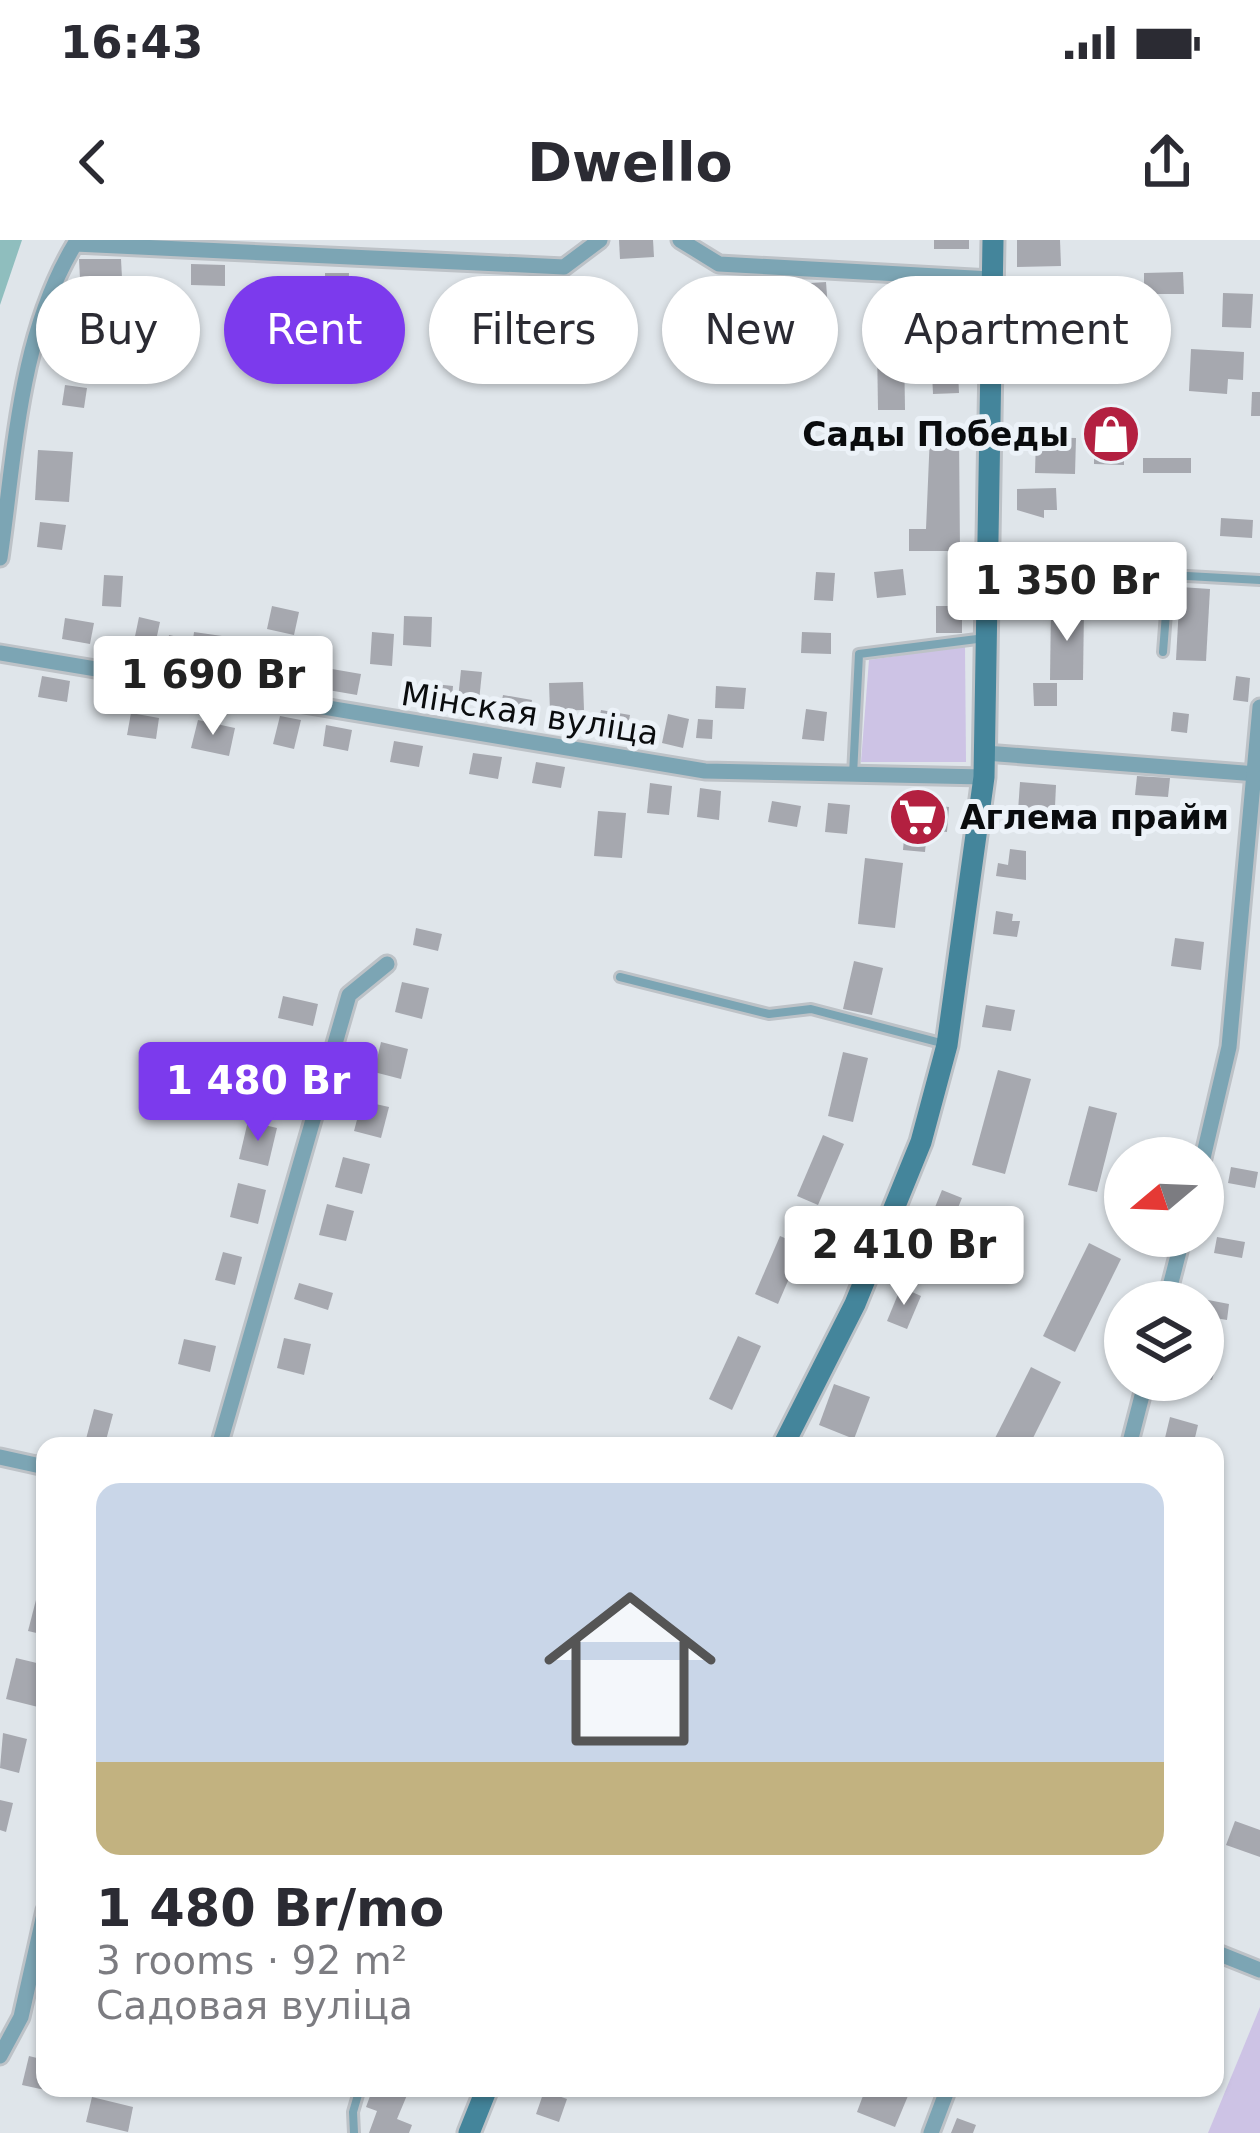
<!DOCTYPE html>
<meta charset="utf-8">
<style>
:root{--surface:#fff;--page:#f7f7f7;--text:#2b2b33;--muted:#7c7c81;--line:#e1e1e2;--accent:#7c3aed}
body{margin:0;font-family:"DejaVu Sans",sans-serif;background:var(--page);color:var(--text);height:100vh;display:flex;flex-direction:column;font-size:45px;white-space:nowrap}
*{box-sizing:border-box;margin:0}
p{font-size:39px;color:var(--muted)}
.icon{flex:none;width:66px;height:66px;fill:none;stroke:currentColor;stroke-width:2;stroke-linecap:round;stroke-linejoin:round}
.map{position:relative;flex:1;overflow:hidden}
.panel{position:absolute;left:36px;top:1197px;width:1188px;height:660px;display:flex;flex-direction:column;background:var(--surface);border-radius:24px;box-shadow:0 3px 9px #0004}
.panel>*{flex:none}
.hud{position:absolute;left:36px;top:36px;width:1188px;height:108px;display:flex;gap:24px}
.needle{width:78px;rotate:251deg}
.buttons{position:absolute;left:1104px;top:897px;display:grid;gap:24px}
.buttons a{display:grid;place-items:center;width:120px;height:120px;border-radius:50%;background:var(--surface);box-shadow:0 3px 9px #0004;font-size:60px}
.price{position:absolute;translate:-50% -102px;padding:0 27px;border-radius:12px;background:#fff;color:#222;font-size:39px;line-height:78px;filter:drop-shadow(0 3px 6px #0008)}
.price::after{content:'';position:absolute;left:50%;top:72px;width:36px;height:27px;margin-left:-18px;background:inherit;clip-path:polygon(0 0,100% 0,50% 100%)}
.price.current{background:var(--accent);color:#fff}
ul{padding:0;list-style:none}
li{display:grid;align-content:center;gap:24px;height:636px;padding:0 60px}
li+li{border-top:3px solid var(--line)}
li span{display:grid;place-items:center;height:372px;border-radius:24px;color:#555}
li>.icon{margin-inline-start:auto}
span .icon{width:216px;height:216px;fill:#fffc;stroke-width:1}
li b{font-size:51px}
.tag{padding:0 42px;border-radius:54px;background:var(--surface);box-shadow:0 3px 9px #0004;font-size:42px;line-height:108px}
.tag.current{background:var(--accent);color:#fff}
.status{display:flex;justify-content:space-between;align-items:center;height:84px;padding:0 60px;background:var(--surface);direction:ltr}
.status svg{height:33px;fill:currentColor}
header{display:flex;justify-content:space-between;align-items:center;height:156px;padding:0 60px;background:var(--surface);font-size:54px;font-weight:700}
.map>svg:first-child{display:block}
.green{fill:#cdc3e5}
.water{fill:#8fbebe}
.building{fill:#a6a8af}
.lines{fill:none;stroke-linecap:round;stroke-linejoin:round}
.lane-casing{stroke:#bdc2c7;stroke-width:14}
.street-casing{stroke:#bdc2c7;stroke-width:21}
.secondary-casing{stroke:#bdc2c7;stroke-width:27}
.lane{stroke:#7ca5b4;stroke-width:8}
.street{stroke:#7ca5b4;stroke-width:15}
.secondary{stroke:#44859b;stroke-width:21}
.labels{text-anchor:middle;stroke-width:10;stroke-linejoin:round;paint-order:stroke}
.poi-label{font-size:33px;font-weight:bold;fill:#0a0c0e;stroke:#ecf2f8;text-anchor:end}
.street-label{font-size:33px;fill:#0a0c0e;stroke:#ecf2f8}
</style>
<div class="status"><b>16:43</b><svg viewBox="0 0 49 12"><path d="M0 12V9h3v3zM5 12V6h3v6zM10 12V3h3v9zM15 12V0h3v12zM26 1h20v11H26zM47 4h2v5h-2z"/></svg></div>
<header><svg class="icon" aria-label="back" viewBox="0 0 24 24"><path d="M15 5l-7 7 7 7"/></svg>Dwello<svg class="icon" aria-label="share" viewBox="0 0 24 24"><path d="M12 15V3M7 8l5-5 5 5M5 13v7h14v-7"/></svg></header>
<div class="map">
<svg width="1260" height="1893" viewBox="0 0 1260 1893">
<rect width="100%" height="100%" fill="#dfe5ea"/>
<!-- green -->
<g class="green">
<path d="M965,406L966,522H861L869,420Z"/>
<path d="M1260,1767V1893H1208Z"/>
</g>
<!-- water -->
<path class="water" d="M0,0H22L0,65Z"/>
<!-- building -->
<g class="building">
<path d="M619,0H653L654,17L620,19Z"/>
<rect x="934" y="0" width="35" height="9"/>
<path d="M1017,0H1060L1061,26L1017,27Z"/>
<path d="M79,19H121L122,38L80,39Z"/>
<path d="M191,24L225,25V46L191,45Z"/>
<path d="M1183,32L1184,54H1144V33Z"/>
<path d="M325,33H349L348,60L325,59Z"/>
<path d="M507,37L534,40L530,72L504,68Z"/>
<path d="M826,42L828,69L796,71L794,44Z"/>
<path d="M561,45H582V79H562Z"/>
<path d="M1223,53L1253,54L1251,88L1222,87Z"/>
<path d="M919,62L968,63L966,108L917,106Z"/>
<path d="M487,66L488,86L460,87L459,67Z"/>
<path d="M1157,98V126H1139L1138,99Z"/>
<path d="M1023,103H1050V125L1024,126Z"/>
<path d="M877,105H904L905,170H878Z"/>
<path d="M1191,109L1244,112L1243,140L1228,139L1227,154L1189,151Z"/>
<path d="M958,131L959,153L933,154L932,132Z"/>
<path d="M65,145L87,148L84,168L62,165Z"/>
<path d="M1252,152H1260V176H1251Z"/>
<path d="M1094,186L1124,187V225L1094,224Z"/>
<path d="M930,194H959L960,311H909V289H926Z"/>
<path d="M1036,197L1076,198L1075,234L1035,233Z"/>
<path d="M38,210L73,212L69,262L35,260Z"/>
<rect x="1143" y="218" width="48" height="15"/>
<path d="M1056,248L1057,270H1044V278L1017,270V249Z"/>
<path d="M1221,278L1253,280L1252,298L1220,296Z"/>
<path d="M40,282L66,285L62,310L37,307Z"/>
<rect x="1021" y="307" width="40" height="32"/>
<path d="M903,329L906,355L877,358L874,332Z"/>
<path d="M816,332L835,333L833,361L814,360Z"/>
<path d="M104,335L123,336L121,367L102,366Z"/>
<path d="M1180,347L1210,349L1206,421L1176,420Z"/>
<path d="M272,366L299,372L294,395L267,389Z"/>
<rect x="936" y="366" width="26" height="27"/>
<path d="M1051,367L1084,368L1083,440H1050Z"/>
<path d="M404,376L432,377L431,407L403,405Z"/>
<path d="M139,377L160,382L154,410L133,406Z"/>
<path d="M65,378L94,383L90,404L62,399Z"/>
<path d="M194,392L222,396L220,411L192,407Z"/>
<path d="M372,392L394,394L392,426L370,424Z"/>
<path d="M802,392L831,393V414L801,413Z"/>
<path d="M169,395L187,399L182,421L165,417Z"/>
<path d="M206,414L238,420L234,439L202,434Z"/>
<path d="M332,429L361,434L357,455L328,450Z"/>
<path d="M461,430L482,432L479,461L458,459Z"/>
<path d="M42,436L70,441L67,462L38,457Z"/>
<path d="M1236,436L1250,438L1248,462L1233,460Z"/>
<path d="M583,442L584,470L550,471L549,443Z"/>
<path d="M425,443L453,446L451,471L423,468Z"/>
<path d="M1033,443H1057V466H1034Z"/>
<path d="M716,446L746,448L744,469L715,468Z"/>
<path d="M503,455L532,460L528,481L499,476Z"/>
<path d="M806,469L827,472L824,501L802,499Z"/>
<path d="M601,470L630,475L626,497L597,492Z"/>
<path d="M1173,472L1189,474L1187,493L1171,491Z"/>
<path d="M131,473L159,478L156,499L127,495Z"/>
<path d="M668,474L689,479L683,508L662,503Z"/>
<path d="M280,476L301,480L294,509L273,504Z"/>
<path d="M698,479L713,480L712,499L696,498Z"/>
<path d="M198,480L235,488L229,516L191,508Z"/>
<path d="M326,485L352,490L348,511L323,506Z"/>
<path d="M394,501L423,506L419,527L390,522Z"/>
<path d="M473,513L502,517L498,539L469,534Z"/>
<path d="M536,522L565,527L561,548L532,543Z"/>
<path d="M1137,536L1170,538L1168,557L1135,555Z"/>
<path d="M1020,542L1056,545L1054,588L1017,586Z"/>
<path d="M650,543L672,546L669,575L647,573Z"/>
<path d="M700,548L721,551L719,580L697,577Z"/>
<path d="M772,561L801,566L797,587L768,582Z"/>
<path d="M828,563L850,565L847,594L825,592Z"/>
<path d="M907,563L949,567L947,592L927,590L925,612L903,610Z"/>
<path d="M598,571L626,573L622,618L594,616Z"/>
<path d="M1010,609L1026,611V640L996,636L998,623L1008,625Z"/>
<path d="M865,618L903,623L895,688L858,684Z"/>
<path d="M996,671L1013,674L1012,681H1020L1017,697L993,694Z"/>
<path d="M416,688L442,694L438,711L413,705Z"/>
<path d="M1175,698L1204,702L1201,730L1171,726Z"/>
<path d="M854,721L883,728L872,775L843,769Z"/>
<path d="M402,742L429,748L422,779L395,772Z"/>
<path d="M283,756L318,764L313,786L278,778Z"/>
<path d="M986,765L1015,770L1011,791L982,787Z"/>
<path d="M381,802L408,809L401,839L374,832Z"/>
<path d="M843,812L868,818L853,882L828,876Z"/>
<path d="M266,819L293,825L286,856L259,849Z"/>
<path d="M998,830L1031,839L1005,934L972,925Z"/>
<path d="M362,861L389,867L381,898L354,891Z"/>
<path d="M1089,866L1117,873L1097,952L1068,945Z"/>
<path d="M248,881L277,888L268,926L239,919Z"/>
<path d="M823,895L844,904L818,965L797,956Z"/>
<path d="M343,917L370,924L362,954L335,947Z"/>
<path d="M1231,927L1258,932L1255,948L1228,943Z"/>
<path d="M238,943L266,950L258,984L230,977Z"/>
<path d="M942,950L962,958L951,985L931,977Z"/>
<path d="M327,964L354,971L346,1001L319,995Z"/>
<path d="M780,996L803,1006L778,1064L755,1054Z"/>
<path d="M1217,997L1245,1002L1242,1018L1214,1013Z"/>
<path d="M1089,1003L1121,1019L1075,1112L1043,1096Z"/>
<path d="M223,1012L242,1017L235,1045L215,1040Z"/>
<path d="M299,1043L333,1053L328,1070L294,1059Z"/>
<path d="M901,1047L921,1056L907,1089L887,1081Z"/>
<path d="M1203,1059L1229,1064L1227,1080L1203,1076Z"/>
<path d="M738,1096L761,1106L732,1170L709,1159Z"/>
<path d="M284,1098L311,1104L304,1135L277,1128Z"/>
<path d="M184,1099L216,1106L210,1132L178,1124Z"/>
<path d="M1203,1116L1218,1120L1212,1140L1203,1138Z"/>
<path d="M1031,1127L1061,1142L1029,1206H991Z"/>
<path d="M834,1144L870,1157L854,1199L819,1185Z"/>
<path d="M94,1169L113,1174L105,1204L86,1199Z"/>
<path d="M1170,1177L1198,1185L1193,1206L1165,1198Z"/>
<path d="M36,1360L45,1363V1395L28,1391Z"/>
<path d="M16,1418L45,1425L42,1468L6,1459Z"/>
<path d="M3,1493L27,1499L19,1533L0,1528Z"/>
<path d="M0,1560L13,1563L6,1592L0,1590Z"/>
<path d="M1235,1581L1260,1590V1617L1226,1605Z"/>
<path d="M29,1816L45,1820V1850L22,1845Z"/>
<path d="M373,1848H410L397,1879L412,1885L409,1893H369L377,1871L366,1867Z"/>
<path d="M866,1848L910,1851L895,1887L857,1872Z"/>
<path d="M544,1851L567,1859L559,1882L536,1874Z"/>
<path d="M92,1857L133,1867L128,1892L86,1882Z"/>
<path d="M957,1878L976,1885L973,1893H951Z"/>
</g>
<g class="lines">
<defs>
<g id="lane">
<path d="M1163,412L1169,335L1260,340"/>
<path d="M853,535L859,414L985,398"/>
<path d="M620,737L769,774L811,769L945,804"/>
<path d="M354,1893L353,1872L360,1848"/>
</g>
<g id="street">
<path d="M680,0L719,24L991,39"/>
<path d="M0,318C15,214 19,96 75,4L564,27L600,0"/>
<path d="M0,413L705,531L984,537"/>
<path d="M985,513L1257,534"/>
<path d="M1203,918L1229,807L1260,467"/>
<path d="M1166,1062L1183,996"/>
<path d="M219,1206L349,755L387,724"/>
<path d="M1129,1206L1146,1140"/>
<path d="M0,1217L45,1227"/>
<path d="M1215,1712L1260,1730"/>
<path d="M0,1816L21,1777L45,1670"/>
<path d="M931,1893L948,1848"/>
</g>
<g id="secondary">
<path d="M783,1206L855,1064L921,902L947,805L984,537L993,0"/>
<path d="M469,1893L487,1848"/>
</g>
</defs>
<!-- lane casing -->
<use href="#lane" class="lane-casing"/>
<!-- street casing -->
<use href="#street" class="street-casing"/>
<!-- secondary casing -->
<use href="#secondary" class="secondary-casing"/>
<!-- lane -->
<use href="#lane" class="lane"/>
<!-- street -->
<use href="#street" class="street"/>
<!-- secondary -->
<use href="#secondary" class="secondary"/>
</g>
<!-- icons -->
<defs>
<symbol id="shop-disc" viewBox="-11 -11 22 22"><circle r="9.5" fill="#b32040" stroke="#ecf2f8"/><path d="M-5-2.5h2.3a2.7 3.5 0 0 1 5.4 0H5L5.5 6h-11ZM-1.5-2.5h3a1.5 2.3 0 0 0-3 0Z" fill="#fff"/></symbol>
<symbol id="supermarket-disc" viewBox="-11 -11 22 22"><circle r="9.5" fill="#b32040" stroke="#ecf2f8"/><path d="M-6-5.5h2.5l.6 2H6L4.5 2H-2.5L-4.4-4H-6ZM-1.5 3.2a1.3 1.3 0 1 0 .1 0ZM3 3.2a1.3 1.3 0 1 0 .1 0Z" fill="#fff"/></symbol>
</defs>
<g fill-rule="evenodd">
<use href="#shop-disc" x="1078" y="161" width="66" height="66"/>
<use href="#supermarket-disc" x="885" y="544" width="66" height="66"/>
</g>
<g class="labels">
<!-- poi labels -->
<g class="poi-label">
<text x="1069" y="206">Сады Победы</text>
<text x="960" y="589" text-anchor="start">Аглема прайм</text>
</g>
<!-- street labels -->
<g class="street-label">
<text transform="translate(530 473) rotate(9)" y="12">Мінская вуліца</text>
</g>
</g>
</svg>
<div class="buttons">
<a><svg class="needle" viewBox="-14 -14 28 28"><path d="M0-13l5 13h-10z" fill="#e53935"/><path d="M0 13l5-13h-10z" fill="#7c7c81"/></svg></a>
<a><svg class="icon" aria-label="layers" viewBox="0 0 24 24"><path d="M12 4l9 5-9 5-9-5zM3 14l9 5 9-5"/></svg></a>
</div>
<b class="price" style="left:1067px;top:404px">1 350 Br</b>
<b class="price" style="left:213px;top:498px">1 690 Br</b>
<b class="price current" style="left:258px;top:904px">1 480 Br</b>
<b class="price" style="left:904px;top:1068px">2 410 Br</b>
<div class="hud">
<a class="tag">Buy</a>
<a class="tag current">Rent</a>
<a class="tag">Filters</a>
<a class="tag">New</a>
<a class="tag">Apartment</a>
</div>
<section class="panel">
<ul>
<li><span style="background:linear-gradient(#c9d6e8 75%,#c2b280 0)"><svg class="icon" aria-label="home" viewBox="0 0 24 24"><path d="M3 11l9-7 9 7M6 9v11h12V9"/></svg></span><div><b>1 480 Br/mo</b><p>3 rooms · 92 m²</p><p>Садовая вуліца</p></div></li>
</ul>
</section>
</div>
